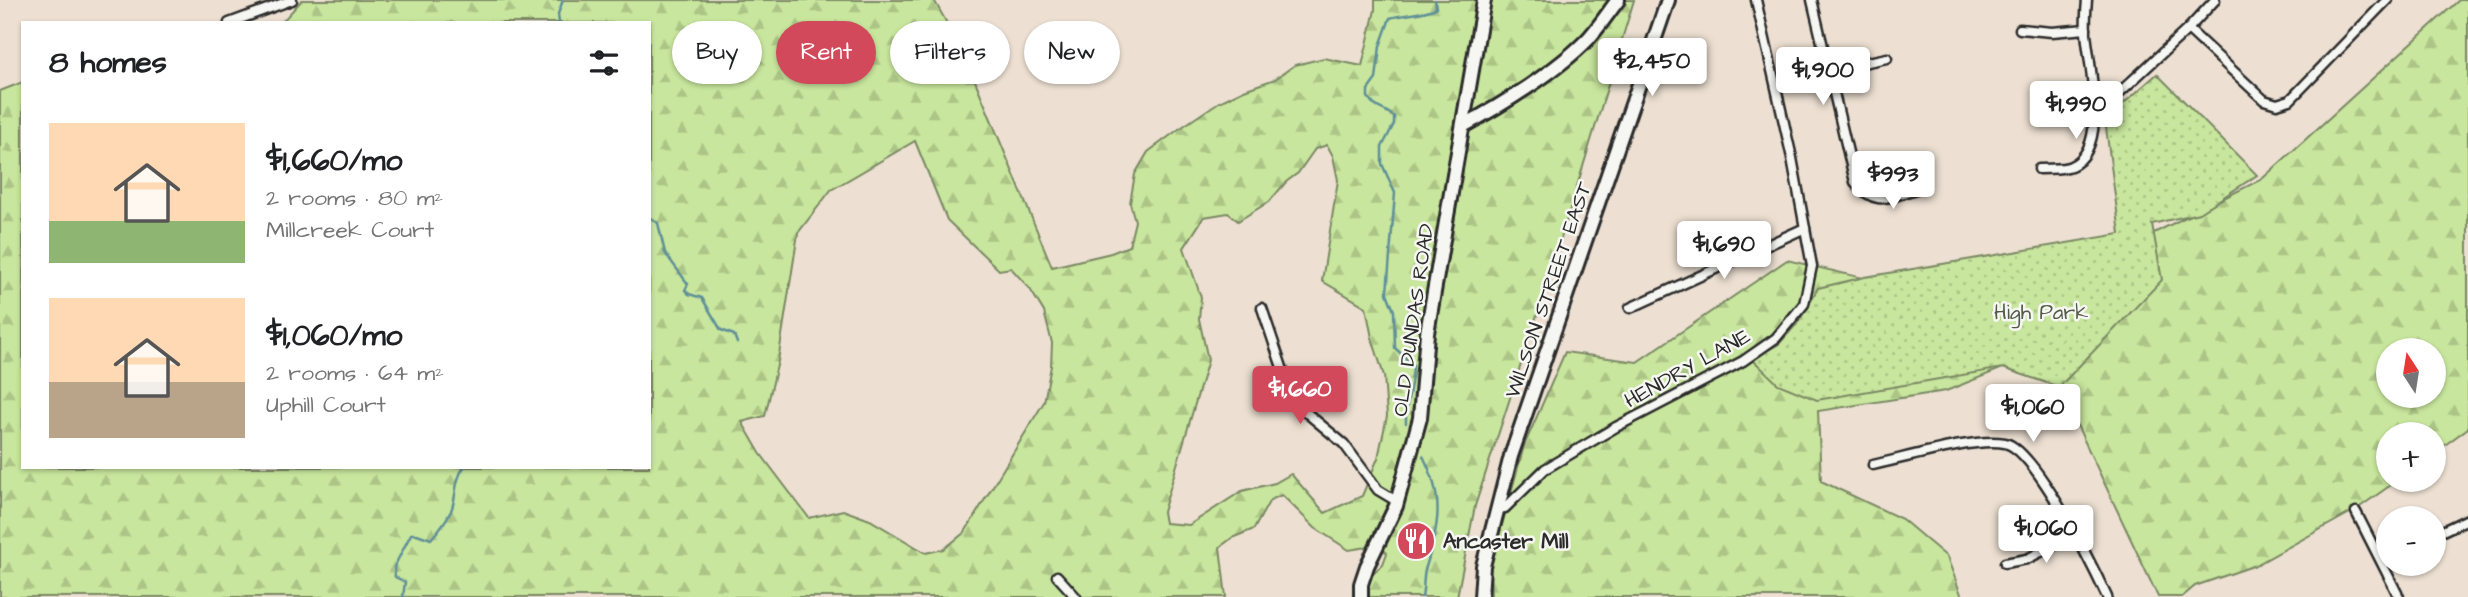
<!DOCTYPE html>
<meta charset="utf-8">
<style>
:root{--surface:#fff;--page:#f2f2f2;--text:#202124;--muted:#757577;--accent:#d1495b}
body{margin:0;font-family:"Architects Daughter",sans-serif;background:var(--page);color:var(--text);height:100vh;display:flex;flex-direction:column;font-size:26px;white-space:nowrap}
*{box-sizing:border-box;margin:0}
p{font-size:23px;color:var(--muted)}
.icon{flex:none;width:38px;height:38px;fill:none;stroke:currentColor;stroke-width:2;stroke-linecap:round;stroke-linejoin:round}
.map{position:relative;flex:1;overflow:hidden}
.side{position:absolute;left:21px;top:21px;width:630px;height:448px;display:flex;flex-direction:column;background:var(--surface);border-radius:0px;box-shadow:0 2px 5px #0004}
.side>*{flex:none}
.top-card{position:absolute;left:672px;top:21px;width:665px;height:63px;display:flex;gap:14px}
.needle{width:46px;rotate:348deg}
.fabs{position:absolute;left:2376px;top:338px;display:grid;gap:14px}
.fabs a{display:grid;place-items:center;width:70px;height:70px;border-radius:50%;background:var(--surface);box-shadow:0 2px 5px #0004;font-size:35px}
.price{position:absolute;translate:-50% -60px;padding:0 16px;border-radius:7px;background:#fff;color:#222;font-size:23px;line-height:46px;filter:drop-shadow(0 2px 4px #0008)}
.price::after{content:'';position:absolute;left:50%;top:42px;width:21px;height:16px;margin-left:-10px;background:inherit;clip-path:polygon(0 0,100% 0,50% 100%)}
.price.on{background:var(--accent);color:#fff}
ul{padding:0;list-style:none}
li{display:flex;align-items:center;gap:21px;height:175px;padding:0 28px}
li span{display:grid;place-items:center;flex:none;width:196px;height:140px;border-radius:0px;color:#555}
li>.icon{margin-inline-start:auto}
span .icon{width:84px;height:84px;fill:#fffc;stroke-width:1}
li b{font-size:30px}
h2{display:flex;justify-content:space-between;align-items:center;height:84px;padding:0 28px;font-size:30px}
.tag{padding:0 24px;border-radius:32px;background:var(--surface);box-shadow:0 2px 5px #0004;font-size:24px;line-height:63px}
.tag.on{background:var(--accent);color:#fff}
.map>svg:first-child{display:block}
.forest{fill:url(#forest-firs);stroke:#7a8864;stroke-width:2;fill-rule:evenodd}
.park{fill:url(#park-dots);stroke:#7a8864;stroke-width:2}
.lines{fill:none;stroke-linecap:round;stroke-linejoin:round}
.stream{stroke:#609098;stroke-width:2.5}
.street-casing{stroke:#2b2b2b;stroke-width:13}
.secondary-casing{stroke:#2b2b2b;stroke-width:18}
.street{stroke:#f6f6f2;stroke-width:8}
.secondary{stroke:#f6f6f2;stroke-width:12}
.labels{text-anchor:middle;stroke-width:5;stroke-linejoin:round;paint-order:stroke}
.street-label{font-size:21px;fill:#2b2b2b;stroke:#f6f6f2}
.park-label{font-size:21px;fill:#525a48;stroke:#f6f6f2}
.poi-label{font-size:21px;font-weight:bold;fill:#2b2b2b;stroke:#f6f6f2;text-anchor:start}
</style>
<div class="map">
<svg width="2468" height="597" viewBox="0 0 2468 597">
<defs>
<pattern id="forest-firs" width="22" height="20" patternUnits="userSpaceOnUse" patternTransform="scale(1.75)"><rect width="22" height="20" fill="#c8e69d"/><path d="M5 1l3.5 6h-7zM16 11l3.5 6h-7z" fill="#acc587"/></pattern>
<pattern id="park-dots" width="8" height="8" patternUnits="userSpaceOnUse" patternTransform="scale(1.75)"><rect width="8" height="8" fill="#c8e69d"/><path d="M2 2h.1M6 6h.1" fill="none" stroke="#acc587" stroke-width="1.8" stroke-linecap="round"/></pattern>
</defs>
<rect width="100%" height="100%" fill="#ede0d2"/>
<filter id="ink" filterUnits="userSpaceOnUse"><feTurbulence type="fractalNoise" baseFrequency=".0143" numOctaves="2"/><feDisplacementMap in="SourceGraphic" scale="14" xChannelSelector="R" yChannelSelector="G"/><feConvolveMatrix kernelMatrix="1 2 1 2 8 2 1 2 1" color-interpolation-filters="sRGB"/></filter>
<g filter="url(#ink)">
<!-- forest -->
<g class="forest">
<path d="M302,0H934L964,54L1052,267L1111,253L1129,246L1135,221L1130,203L1135,174L1148,152L1179,129L1219,102L1244,90L1275,79L1295,65L1324,58L1362,66L1375,10V0H1634L1548,281L1475,506L1457,597H1359L1371,575L1383,564L1387,553L1379,545L1349,550L1315,528L1282,495L1270,500L1254,529L1232,538L1220,547L1226,597H0V91L23,82V467H649V23H281ZM915,141L947,220L999,270L1011,268L1030,289L1044,312L1052,343L1051,366L1044,402L965,532L944,549L926,553L870,520L843,510L809,518L760,453L742,422L765,416L778,361L798,233L831,190ZM1327,145L1333,156L1338,180L1322,281L1366,307L1372,338L1384,376L1387,416L1378,458L1362,496L1325,513L1291,474L1275,483L1242,491L1189,525L1165,523L1163,512L1208,360L1199,319L1201,297L1184,248L1204,217L1228,213L1238,221L1270,201L1286,182L1298,173L1315,149Z"/>
<path d="M2459,0H2468V428L2434,453V434H2389V480H2398L2357,509L2256,565L2195,586L2182,597H2158L2059,387L2003,368L1946,391L1818,411L1821,481L1902,519L1947,557L1962,597H1491L1490,568L1524,446L1565,352L1637,362L1787,260L1888,284L2148,236L2262,179ZM2389,350H2434V396H2389Z"/>
</g>
<!-- park -->
<path class="park" d="M2157,74L2257,175L2199,213L2152,224L2162,280L2059,387L2003,368L1817,400L1778,384L1752,359L1779,344L1797,324L1818,288L1865,277L2120,234L2105,120Z"/>
<g class="lines">
<!-- stream -->
<g class="stream">
<path d="M559,23L558,14L563,0"/>
<path d="M649,217L658,223L665,253L688,284L685,290L689,294L702,298L721,330L734,335L737,343"/>
<path d="M1406,423C1405,403 1413,385 1413,365L1395,348L1394,311L1387,293L1395,193L1382,164V147L1394,124V117C1385,108 1377,111 1368,97V90L1376,79L1380,46L1390,18C1406,14 1422,14 1436,8L1435,0"/>
<path d="M403,597L405,582L395,577L394,567L411,534H417L431,539C438,531 446,521 451,511C457,496 454,481 464,467"/>
<path d="M1422,597C1424,588 1423,578 1425,570C1439,526 1445,499 1423,456"/>
</g>
<defs>
<g id="street">
<path d="M1812,0L1855,182C1876,208 1888,197 1916,189"/>
<path d="M229,23L292,0"/>
<path d="M2020,29L2052,32L2086,29"/>
<path d="M2188,29L2264,100L2277,104L2290,100L2387,0"/>
<path d="M1829,70L1887,58"/>
<path d="M2094,97L2106,98L2120,92L2188,29L2215,0"/>
<path d="M2039,169C2048,168 2063,170 2071,166C2110,149 2089,66 2086,33C2085,22 2086,11 2087,0"/>
<path d="M1262,308L1292,397L1302,409L1344,444L1378,490L1398,502"/>
<path d="M1630,308L1805,228"/>
<path d="M1873,465C1906,458 1974,437 2005,443C2035,449 2093,567 2107,597"/>
<path d="M1496,509L1505,508L1545,469L1616,427L1743,361L1776,338L1804,304L1812,266L1792,158L1756,0"/>
<path d="M2356,512L2399,597"/>
<path d="M2434,535L2468,519"/>
<path d="M2005,563L2027,559L2076,534"/>
<path d="M1057,576L1076,597"/>
</g>
<g id="secondary">
<path d="M1463,126C1502,105 1557,71 1588,39C1599,27 1608,13 1618,0"/>
<path d="M1361,597V584L1367,566L1396,506L1420,418L1427,333L1484,0"/>
<path d="M1481,597L1483,566L1511,456L1668,0"/>
</g>
</defs>
<!-- street casing -->
<use href="#street" class="street-casing"/>
<!-- secondary casing -->
<use href="#secondary" class="secondary-casing"/>
<!-- street -->
<use href="#street" class="street"/>
<!-- secondary -->
<use href="#secondary" class="secondary"/>
</g>
</g>
<!-- icons -->
<defs>
<symbol id="restaurant-disc" viewBox="-11 -11 22 22"><circle r="9.5" fill="#d1495b" stroke="#f6f6f2"/><path d="M-5-6h1v4h1v-4h1v4h1v-4h1v5L-1.5 .5V6h-2V.5L-5-1ZM5-6V6H3V1.5H1.5Q1.5-4 5-6Z" fill="#fff"/></symbol>
</defs>
<g fill-rule="evenodd">
<use href="#restaurant-disc" x="1394" y="519" width="44" height="44"/>
</g>
<g class="labels">
<!-- street labels -->
<g class="street-label">
<text transform="translate(1548 290) rotate(-71)" y="7">WILSON STREET EAST</text>
<text transform="translate(1413 320) rotate(-82)" y="7">OLD DUNDAS ROAD</text>
<text transform="translate(1687 368) rotate(-29)" y="7">HENDRY LANE</text>
</g>
<!-- park labels -->
<g class="park-label">
<text x="2041" y="319">High Park</text>
</g>
<!-- poi labels -->
<g class="poi-label">
<text x="1443" y="548">Ancaster Mill</text>
</g>
</g>
</svg>
<div class="fabs">
<a><svg class="needle" viewBox="-14 -14 28 28"><path d="M0-13l5 13h-10z" fill="#e53935"/><path d="M0 13l5-13h-10z" fill="#757577"/></svg></a>
<a>+</a>
<a>−</a>
</div>
<b class="price" style="left:1652px;top:98px">$2,450</b>
<b class="price" style="left:1823px;top:107px">$1,900</b>
<b class="price" style="left:2076px;top:141px">$1,990</b>
<b class="price" style="left:1893px;top:211px">$993</b>
<b class="price" style="left:1724px;top:281px">$1,690</b>
<b class="price on" style="left:1300px;top:426px">$1,660</b>
<b class="price" style="left:2033px;top:444px">$1,060</b>
<b class="price" style="left:2046px;top:565px">$1,060</b>
<div class="top-card">
<a class="tag">Buy</a>
<a class="tag on">Rent</a>
<a class="tag">Filters</a>
<a class="tag">New</a>
</div>
<section class="side">
<h2>8 homes<svg class="icon" aria-label="filters" viewBox="0 0 24 24"><path d="M4 7h16M4 17h16"/><circle cx="9" cy="7" r="2"/><circle cx="15" cy="17" r="2"/></svg></h2>
<ul>
<li><span style="background:linear-gradient(#ffd9b3 70%,#8fb573 0)"><svg class="icon" aria-label="home" viewBox="0 0 24 24"><path d="M3 11l9-7 9 7M6 9v11h12V9"/></svg></span><div><b>$1,660/mo</b><p>2 rooms · 80 m²</p><p>Millcreek Court</p></div></li>
<li><span style="background:linear-gradient(#ffd9b3 60%,#b9a48a 0)"><svg class="icon" aria-label="home" viewBox="0 0 24 24"><path d="M3 11l9-7 9 7M6 9v11h12V9"/></svg></span><div><b>$1,060/mo</b><p>2 rooms · 64 m²</p><p>Uphill Court</p></div></li>
</ul>
</section>
</div>
